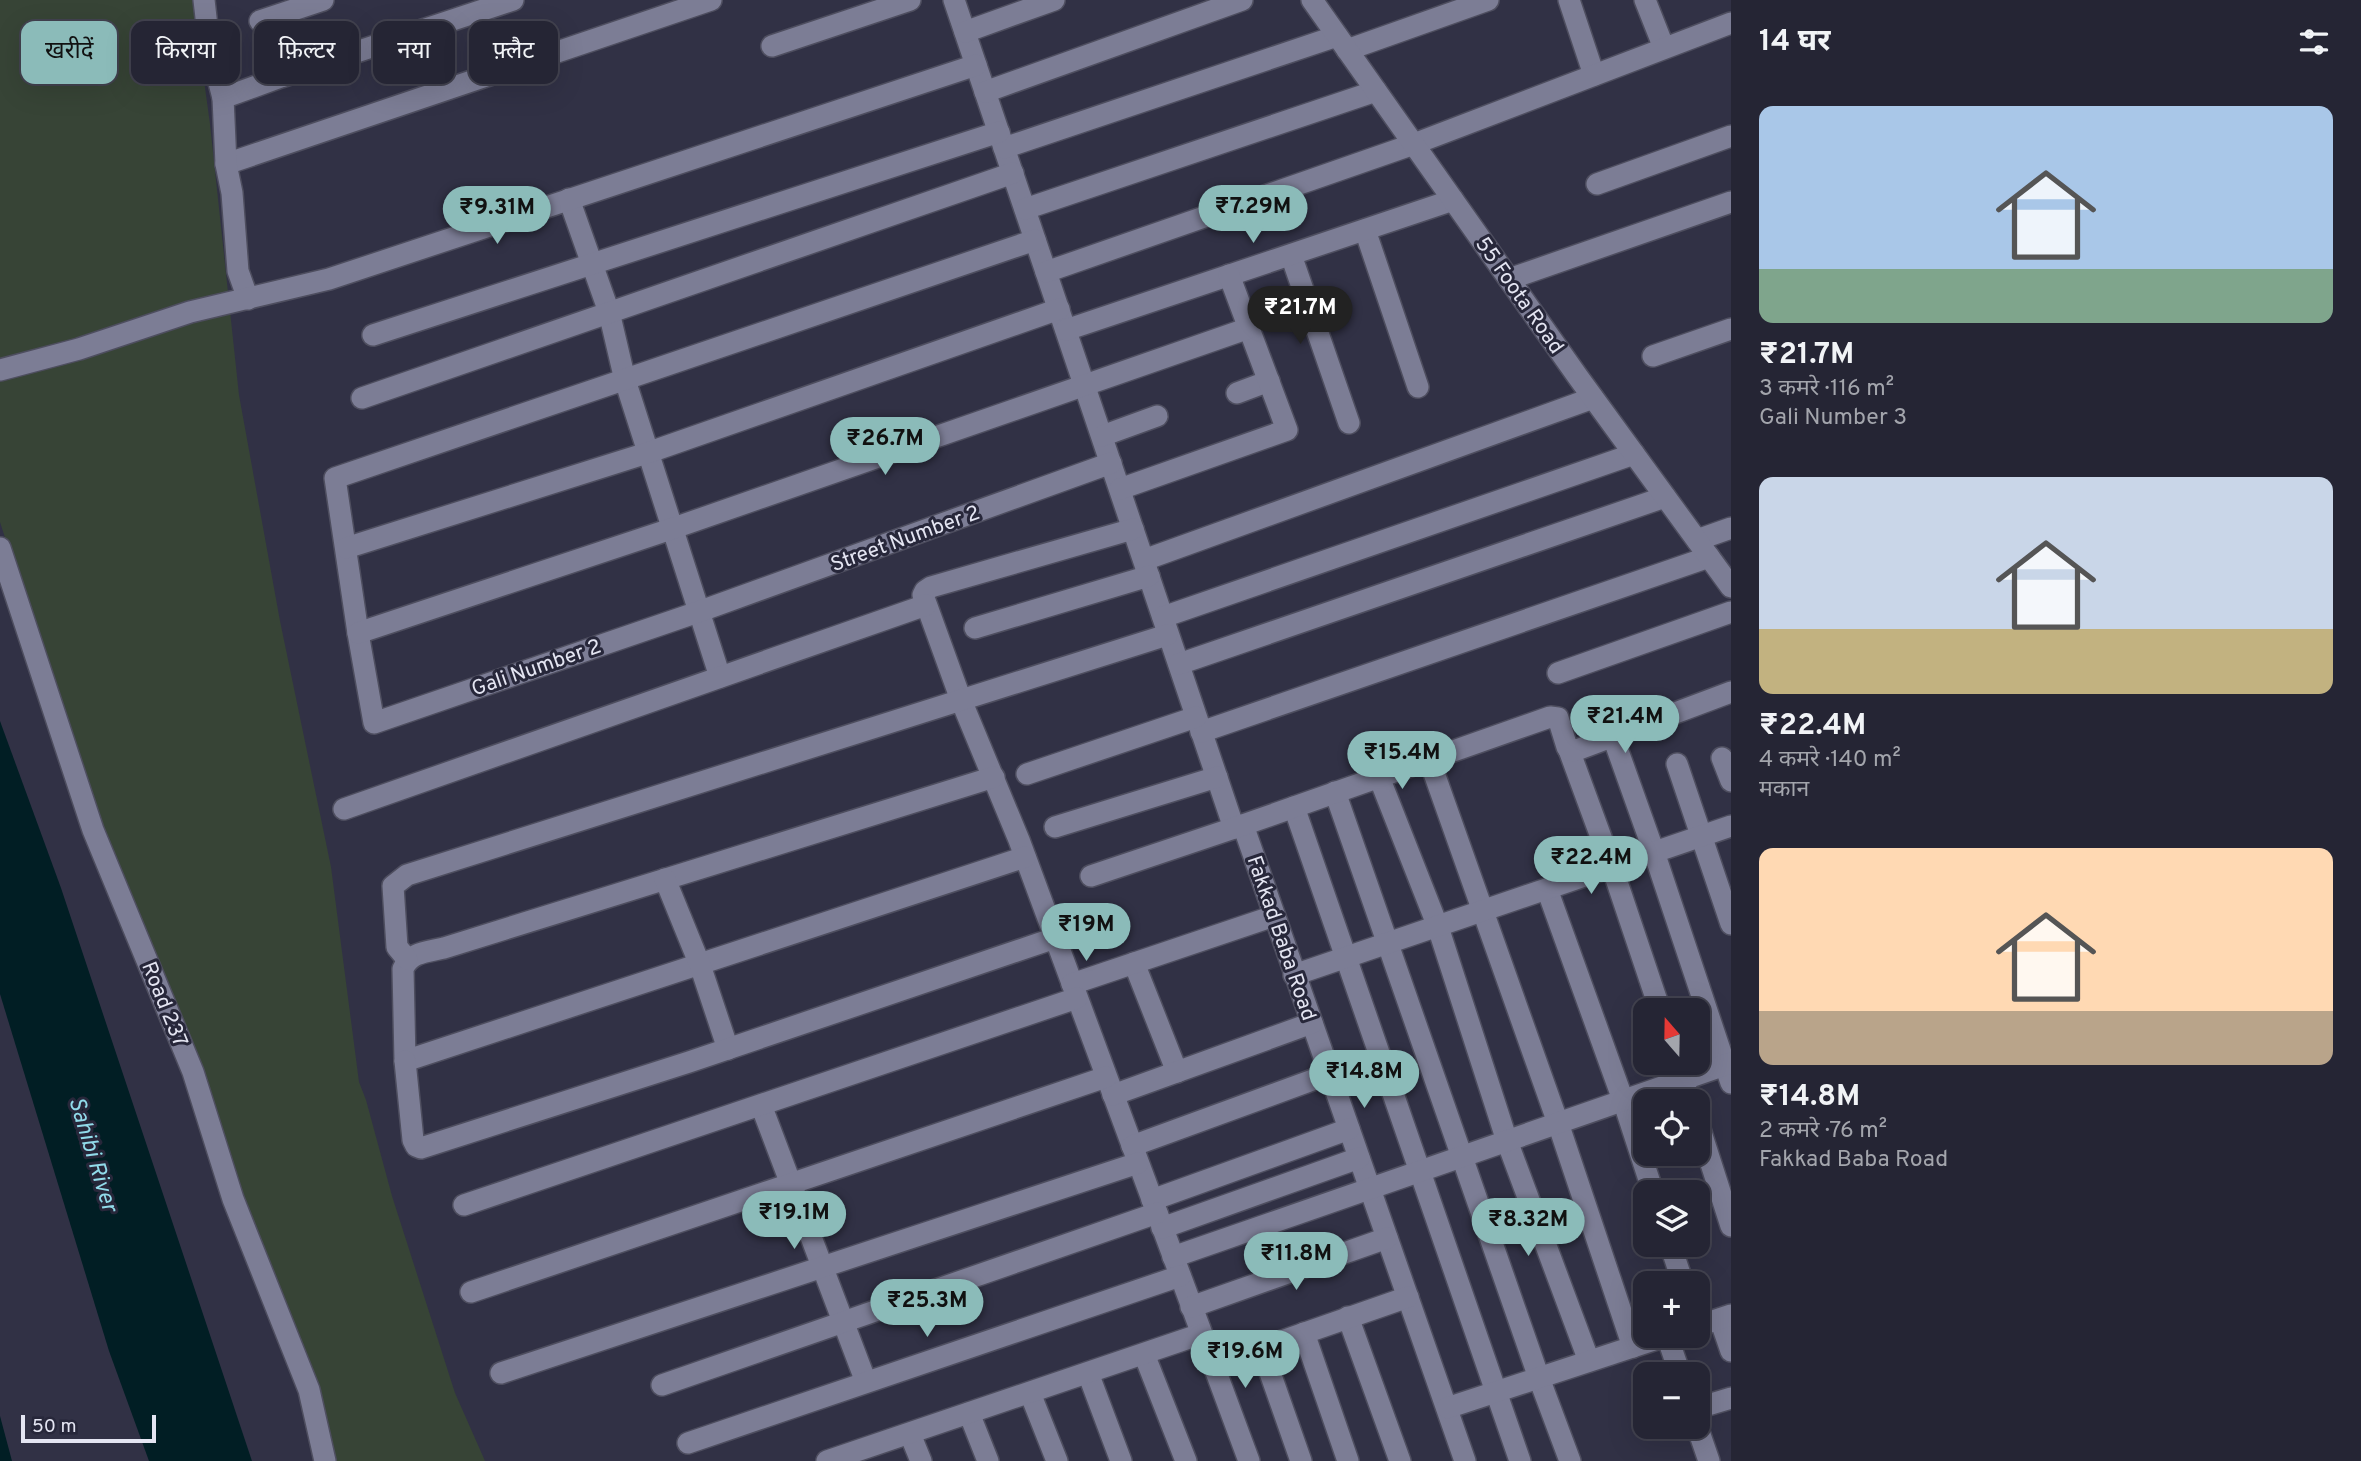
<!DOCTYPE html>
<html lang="hi">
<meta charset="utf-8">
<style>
:root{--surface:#252534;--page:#313140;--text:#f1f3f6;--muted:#a3a5ac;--line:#42424f;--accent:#8bbbb9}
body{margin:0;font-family:Overpass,"Noto Sans Devanagari",sans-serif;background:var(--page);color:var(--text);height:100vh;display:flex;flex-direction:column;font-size:26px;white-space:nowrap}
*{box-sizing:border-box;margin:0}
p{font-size:23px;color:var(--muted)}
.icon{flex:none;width:38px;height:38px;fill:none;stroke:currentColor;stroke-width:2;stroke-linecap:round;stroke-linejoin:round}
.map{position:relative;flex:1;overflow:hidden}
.details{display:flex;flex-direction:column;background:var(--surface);width:630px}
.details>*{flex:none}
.guide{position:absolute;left:21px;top:21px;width:665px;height:63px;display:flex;gap:14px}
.needle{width:46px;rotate:340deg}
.fabs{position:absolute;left:1633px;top:998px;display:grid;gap:14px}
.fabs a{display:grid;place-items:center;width:77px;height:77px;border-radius:14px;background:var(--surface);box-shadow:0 7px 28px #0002,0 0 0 2px var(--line);font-size:35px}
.scale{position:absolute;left:21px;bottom:18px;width:135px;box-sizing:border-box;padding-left:7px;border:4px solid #e4e5f2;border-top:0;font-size:19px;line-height:24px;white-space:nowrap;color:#e4e5f2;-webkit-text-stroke:5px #27273a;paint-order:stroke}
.price{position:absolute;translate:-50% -60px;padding:0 16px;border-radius:24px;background:var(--accent);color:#111;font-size:23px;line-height:46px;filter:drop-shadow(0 2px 4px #0008)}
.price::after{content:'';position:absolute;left:50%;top:42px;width:21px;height:16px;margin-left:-10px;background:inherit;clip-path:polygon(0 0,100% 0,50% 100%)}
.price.current{background:#222;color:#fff}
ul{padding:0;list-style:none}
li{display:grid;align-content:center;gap:14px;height:371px;padding:0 28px}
li span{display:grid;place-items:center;height:217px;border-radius:14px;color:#555}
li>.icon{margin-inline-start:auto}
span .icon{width:126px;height:126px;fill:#fffc;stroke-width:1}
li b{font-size:30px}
h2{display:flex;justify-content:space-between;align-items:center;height:84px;padding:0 28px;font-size:30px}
.tag{padding:0 24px;border-radius:14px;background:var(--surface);box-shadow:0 7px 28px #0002,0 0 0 2px var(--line);font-size:24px;line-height:63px}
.tag.current{background:var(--accent);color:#111}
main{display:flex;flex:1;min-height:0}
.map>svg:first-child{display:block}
.green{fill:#374436}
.water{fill:#011e24}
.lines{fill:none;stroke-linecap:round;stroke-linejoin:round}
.minor-casing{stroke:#4e4e5f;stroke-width:24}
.tertiary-casing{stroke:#4e4e5f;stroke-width:24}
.minor{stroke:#7c7d95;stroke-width:21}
.tertiary{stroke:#7c7d95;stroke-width:21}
.labels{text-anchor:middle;stroke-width:6;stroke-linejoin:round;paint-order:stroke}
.street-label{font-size:21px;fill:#e4e5f2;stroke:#27273a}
.water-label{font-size:23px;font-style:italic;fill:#91dbea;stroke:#27273a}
</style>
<main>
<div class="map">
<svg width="1731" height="1461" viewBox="0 0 1731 1461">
<rect width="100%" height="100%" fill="#313145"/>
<!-- green -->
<path class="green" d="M0,0H193L210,124L239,395L280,621L331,867L359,1082L366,1100L392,1196L455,1393L485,1461H329L104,846L0,522Z"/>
<!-- water -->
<g class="water">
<path d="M0,721L61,888L252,1461H149L109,1351L0,994Z"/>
<path d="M0,1416L12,1461H0Z"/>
</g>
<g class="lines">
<defs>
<g id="minor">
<path d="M204,0L209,44L223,98"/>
<path d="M954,0L1234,828"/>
<path d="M1569,0L1594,75"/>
<path d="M1645,0L1664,48"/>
<path d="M260,21L323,0"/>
<path d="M965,32L1054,0"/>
<path d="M772,46L910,0"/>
<path d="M1347,50L1488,0"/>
<path d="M985,92L1242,0"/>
<path d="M1004,148L1337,36"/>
<path d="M226,164L711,0"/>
<path d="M1597,184L1731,136"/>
<path d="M569,199L609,312L625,380L720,677"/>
<path d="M1025,209L1376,91"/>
<path d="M1365,230L1418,387"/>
<path d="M1035,240L335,478L358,633L374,723L698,612L1111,463"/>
<path d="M1291,255L1349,423"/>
<path d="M1046,272L1414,144L1731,23"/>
<path d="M1509,279L1731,202"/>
<path d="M248,299L238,271L232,193L226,164L223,98L281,77L513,0"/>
<path d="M1066,330L1453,200"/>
<path d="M373,335L999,132"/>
<path d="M1653,356L1731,329"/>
<path d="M0,370L79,349L190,312L329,279L976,65"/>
<path d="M1237,393L1269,381"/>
<path d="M362,398L1013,173"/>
<path d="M1102,436L1157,416"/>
<path d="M1120,489L1287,430L1229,275"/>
<path d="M1133,529L931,587L925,591L923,595L961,700L1019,840L1249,1461"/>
<path d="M1697,540L1731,528"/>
<path d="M346,548L647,453L1059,309"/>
<path d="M1144,560L1593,398"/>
<path d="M1163,617L1634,454"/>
<path d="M975,628L1149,576"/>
<path d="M358,633L671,529L1249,328"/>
<path d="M1179,664L1665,497"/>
<path d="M1558,673L1731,612"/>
<path d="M1201,732L1709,557"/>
<path d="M1613,737L1654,852L1731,1083"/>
<path d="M1569,750L1612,867L1660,1010"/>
<path d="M1722,758L1731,781"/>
<path d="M1429,759L1558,1123L1633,1347"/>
<path d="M1677,764L1731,924"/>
<path d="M1027,774L1196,717"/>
<path d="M994,777L444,948C427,952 410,952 403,969L405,1061L1025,857"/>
<path d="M1379,777L1438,927L1507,1141L1589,1361"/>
<path d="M1335,792L1539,1378L1570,1461"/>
<path d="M1294,807L1520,1461"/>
<path d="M344,809L926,605"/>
<path d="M1243,825L1465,1461"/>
<path d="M1055,827L1217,777"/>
<path d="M1091,876L1243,825L1550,717L1558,718L1567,747L1569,750L1574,751L1731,692"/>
<path d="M665,879L700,965L728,1049"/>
<path d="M1547,889L1623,1100L1653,1192"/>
<path d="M407,959L397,947L393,886L407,875L1167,635"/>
<path d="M1134,963L1177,1072"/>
<path d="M1294,975L1731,826"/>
<path d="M1072,984L1274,916"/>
<path d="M405,1061L413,1140L416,1146L421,1148L689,1062L1055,938"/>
<path d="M1677,1062L1690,1101"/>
<path d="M1113,1095L1312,1023"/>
<path d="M761,1105L866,1382"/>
<path d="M1698,1123L1731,1226"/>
<path d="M1132,1146L1329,1074"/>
<path d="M1152,1200L1349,1129"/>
<path d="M464,1205L1077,998"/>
<path d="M1162,1228L1359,1158"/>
<path d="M1670,1244L1683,1283"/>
<path d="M1173,1257L1731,1063"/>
<path d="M471,1292L1106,1077"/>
<path d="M1191,1307L1387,1238"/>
<path d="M1348,1317L1400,1461"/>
<path d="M1720,1319L1731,1351"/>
<path d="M1698,1326L1731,1315"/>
<path d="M1304,1333L1348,1461"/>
<path d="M1667,1336L1680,1374"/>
<path d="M1261,1347L1301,1461"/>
<path d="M1144,1354L1186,1461"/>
<path d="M1213,1365L1408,1297"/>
<path d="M501,1373L1138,1163"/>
<path d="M1088,1373L1121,1461"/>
<path d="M662,1385L1157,1213"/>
<path d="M1030,1393L1057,1461"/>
<path d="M1447,1408L1669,1335"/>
<path d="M1698,1408L1731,1398"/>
<path d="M969,1413L988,1461"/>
<path d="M1697,1426L1709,1461"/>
<path d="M910,1434L921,1461"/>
<path d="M688,1443L1180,1276"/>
<path d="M827,1461L1201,1334"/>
</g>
<g id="tertiary">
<path d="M1312,0L1578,377L1731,587"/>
<path d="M0,548L93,830L193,1072L233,1199L309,1390L325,1461"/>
</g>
</defs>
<!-- minor casing -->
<use href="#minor" class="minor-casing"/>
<!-- tertiary casing -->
<use href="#tertiary" class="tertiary-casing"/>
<!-- minor -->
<use href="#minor" class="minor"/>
<!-- tertiary -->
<use href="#tertiary" class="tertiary"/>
</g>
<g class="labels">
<!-- street labels -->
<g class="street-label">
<text transform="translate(1520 295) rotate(55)" y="7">55 Foota Road</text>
<text transform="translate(905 538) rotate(-20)" y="7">Street Number 2</text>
<text transform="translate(536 667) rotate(-19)" y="7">Gali Number 2</text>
<text transform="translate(1282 938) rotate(71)" y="7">Fakkad Baba Road</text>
<text transform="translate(165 1004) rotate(68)" y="7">Road 237</text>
</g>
<!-- water labels -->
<g class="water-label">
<text transform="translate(94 1154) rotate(73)" y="8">Sahibi River</text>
</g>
</g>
</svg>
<div class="fabs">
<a><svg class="needle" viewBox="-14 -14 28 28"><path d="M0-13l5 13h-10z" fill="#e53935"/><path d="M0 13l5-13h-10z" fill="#a3a5ac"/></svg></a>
<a><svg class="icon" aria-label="locate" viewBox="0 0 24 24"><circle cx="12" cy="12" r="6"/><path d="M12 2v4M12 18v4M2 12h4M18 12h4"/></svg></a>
<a><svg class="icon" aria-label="layers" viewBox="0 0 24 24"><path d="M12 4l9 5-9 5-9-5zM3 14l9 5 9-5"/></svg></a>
<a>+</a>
<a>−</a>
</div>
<div class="scale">50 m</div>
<b class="price" style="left:1253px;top:245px">₹7.29M</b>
<b class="price" style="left:497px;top:246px">₹9.31M</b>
<b class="price current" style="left:1300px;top:346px">₹21.7M</b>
<b class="price" style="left:885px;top:477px">₹26.7M</b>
<b class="price" style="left:1625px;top:755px">₹21.4M</b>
<b class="price" style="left:1402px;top:791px">₹15.4M</b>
<b class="price" style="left:1591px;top:896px">₹22.4M</b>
<b class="price" style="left:1086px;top:963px">₹19M</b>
<b class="price" style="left:1364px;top:1110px">₹14.8M</b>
<b class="price" style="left:794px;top:1251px">₹19.1M</b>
<b class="price" style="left:1528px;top:1258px">₹8.32M</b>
<b class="price" style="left:1296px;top:1292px">₹11.8M</b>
<b class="price" style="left:927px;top:1339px">₹25.3M</b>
<b class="price" style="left:1245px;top:1390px">₹19.6M</b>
<div class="guide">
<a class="tag current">खरीदें</a>
<a class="tag">किराया</a>
<a class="tag">फ़िल्टर</a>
<a class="tag">नया</a>
<a class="tag">फ़्लैट</a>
</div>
</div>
<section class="details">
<h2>14 घर<svg class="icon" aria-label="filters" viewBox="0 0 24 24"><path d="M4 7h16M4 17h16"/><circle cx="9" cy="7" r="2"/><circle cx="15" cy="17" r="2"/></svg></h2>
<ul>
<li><span style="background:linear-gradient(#a9c7e8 75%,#7fa58c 0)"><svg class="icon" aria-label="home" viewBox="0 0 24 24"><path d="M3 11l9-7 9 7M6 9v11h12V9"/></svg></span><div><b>₹21.7M</b><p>3 कमरे · 116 m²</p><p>Gali Number 3</p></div></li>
<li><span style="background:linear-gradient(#c9d6e8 70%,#c2b280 0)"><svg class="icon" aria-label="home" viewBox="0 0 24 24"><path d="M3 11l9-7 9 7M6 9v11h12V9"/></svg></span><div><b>₹22.4M</b><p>4 कमरे · 140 m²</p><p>मकान</p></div></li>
<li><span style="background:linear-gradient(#ffd9b3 75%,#b9a48a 0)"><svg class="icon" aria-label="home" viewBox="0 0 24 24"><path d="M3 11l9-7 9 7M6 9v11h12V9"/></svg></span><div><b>₹14.8M</b><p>2 कमरे · 76 m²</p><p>Fakkad Baba Road</p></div></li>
</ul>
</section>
</main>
